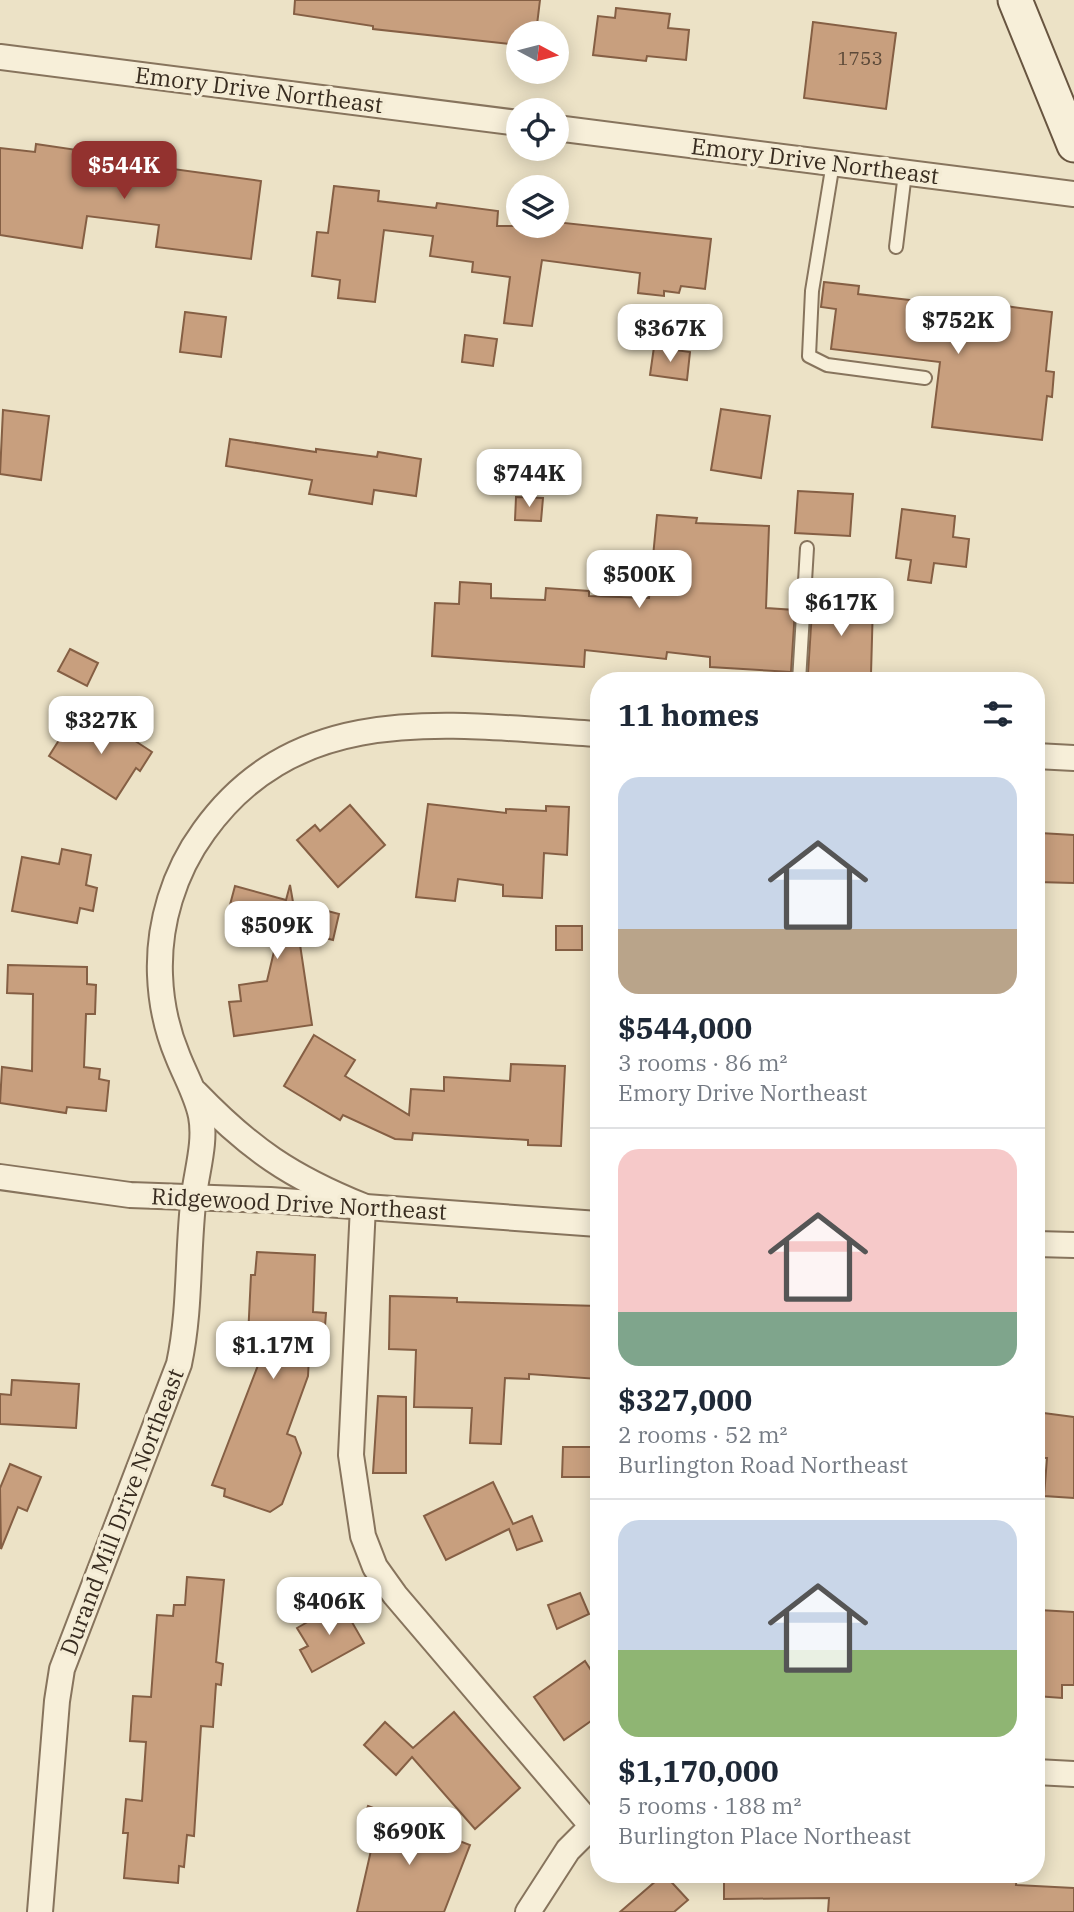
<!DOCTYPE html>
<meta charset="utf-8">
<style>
:root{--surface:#fff;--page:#f6f6f7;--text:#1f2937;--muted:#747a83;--line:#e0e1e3;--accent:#93322f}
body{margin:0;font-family:"IBM Plex Serif",serif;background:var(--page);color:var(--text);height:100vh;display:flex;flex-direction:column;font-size:26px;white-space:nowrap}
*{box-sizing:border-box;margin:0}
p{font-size:23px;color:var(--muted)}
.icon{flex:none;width:38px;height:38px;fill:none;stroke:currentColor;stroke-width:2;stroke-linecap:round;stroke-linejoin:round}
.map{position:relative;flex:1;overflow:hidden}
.panel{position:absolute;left:590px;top:672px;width:455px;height:1211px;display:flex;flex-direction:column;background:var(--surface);border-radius:28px;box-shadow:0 4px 18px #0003}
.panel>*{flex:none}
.needle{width:46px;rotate:97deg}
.fabs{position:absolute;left:506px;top:21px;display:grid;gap:14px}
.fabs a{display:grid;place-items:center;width:63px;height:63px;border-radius:50%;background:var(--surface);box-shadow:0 4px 18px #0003;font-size:35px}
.price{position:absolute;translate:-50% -60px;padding:0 16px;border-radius:14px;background:#fff;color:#222;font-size:23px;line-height:46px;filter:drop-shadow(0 2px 4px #0008)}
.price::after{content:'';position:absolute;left:50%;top:42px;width:21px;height:16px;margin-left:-10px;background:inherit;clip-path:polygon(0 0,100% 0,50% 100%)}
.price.on{background:var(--accent);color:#fff}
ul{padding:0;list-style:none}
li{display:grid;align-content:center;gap:14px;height:371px;padding:0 28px}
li+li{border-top:2px solid var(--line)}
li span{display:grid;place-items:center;height:217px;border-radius:21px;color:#555}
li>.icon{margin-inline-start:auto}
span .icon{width:126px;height:126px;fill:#fffc;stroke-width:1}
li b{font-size:30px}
h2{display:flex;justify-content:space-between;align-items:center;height:84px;padding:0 28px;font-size:30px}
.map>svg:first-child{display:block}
.building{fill:#c89f7e;stroke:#855f44;stroke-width:2}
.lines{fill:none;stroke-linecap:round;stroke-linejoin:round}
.lane-casing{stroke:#87745d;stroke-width:16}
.street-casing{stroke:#87745d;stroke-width:28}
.secondary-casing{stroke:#685540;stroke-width:37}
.lane{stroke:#f7efd9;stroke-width:12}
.street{stroke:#f7efd9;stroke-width:24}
.secondary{stroke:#f7efd9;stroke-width:33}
.labels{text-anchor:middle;stroke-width:7;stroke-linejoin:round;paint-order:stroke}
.number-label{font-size:19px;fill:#5c4938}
.street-label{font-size:23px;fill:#382c20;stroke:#f4ecd5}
</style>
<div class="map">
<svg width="1074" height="1912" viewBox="0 0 1074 1912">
<rect width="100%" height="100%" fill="#ece2c6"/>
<!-- building -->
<g class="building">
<path d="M295,0H540L536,33H518V45L373,29V26L294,14Z"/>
<path d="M616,8L670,14L668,28L689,30L686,60L647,56L646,61L593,55L598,16L615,18Z"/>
<path d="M813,22L896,33L886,109L804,98Z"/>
<path d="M36,144L84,151V157L261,181L251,259L156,247L159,225L87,216L82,248L0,235V148L35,152Z"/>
<path d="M334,186L379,191L378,201L436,208L437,203L498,211L497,226H556V222L711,239L705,289L681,286L679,293L664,291V296L638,293L640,273L542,260L532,326L504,323L510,277L472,272L473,262L430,256L433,236L384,230L375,302L338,298L340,280L312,276L317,232L328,233Z"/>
<path d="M824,282L859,286L858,294L1005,311V306L1052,312L1046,371L1054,372L1052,397L1047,396L1042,440L932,427L940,362L831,349L836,309L821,307Z"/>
<path d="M185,312L226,317L221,357L180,352Z"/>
<path d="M465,335L497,339L493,366L462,362Z"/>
<path d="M654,347L690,352L687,380L650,375Z"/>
<path d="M721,409L770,416L761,478L711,470Z"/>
<path d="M3,410L49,416L41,480L0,474Z"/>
<path d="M230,439L316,452V449L377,457L378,452L421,459L416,496L374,490L372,504L309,494L312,480L226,466Z"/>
<path d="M798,491L853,494L850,536L795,533Z"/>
<path d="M516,497L543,498L541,521L515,520Z"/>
<path d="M902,509L955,516L953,537L969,539L966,567L934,563L931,583L908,580L911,560L896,558Z"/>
<path d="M657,515L697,518L696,523L769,526L766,608L795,610L791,672L710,667V657L667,652L666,659L585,650L584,667L432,656L435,603L459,604L460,582L491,584V598L545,600L546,588L589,591V596L649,598Z"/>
<path d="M817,601L873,603L871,674L808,673L812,611H816Z"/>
<path d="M70,649L98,663L87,686L58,671Z"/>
<path d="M94,714L152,752L140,771L136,768L116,799L49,756L66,729L80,737Z"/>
<path d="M428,804L506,813V809L546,811V806L569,807L567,855L544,853L542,898L503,896V885L458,879L455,901L416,897Z"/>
<path d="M350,805L385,845L338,887L297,840L315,825L320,831Z"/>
<path d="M1040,833L1074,835V883L1037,882Z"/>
<path d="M62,849L91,855L86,885L97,888L93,911L80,908L77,923L12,911L22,857L59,864Z"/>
<path d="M290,885L293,902L339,914L333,940L298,931L312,1025L234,1036L229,1002L241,1001L239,985L267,981L276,943L240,934L244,921L227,916L235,886L286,900Z"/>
<rect x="556" y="926" width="26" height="24"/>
<path d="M8,965L87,967V984L96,985L95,1014H86L84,1067L100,1069L99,1079L109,1081L106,1111L67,1107L66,1113L0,1103L2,1067L32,1071L33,994L7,993Z"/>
<path d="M314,1035L355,1060L345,1076L409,1115L411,1089L444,1091V1077L510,1081L511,1064L565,1066L561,1146L528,1145V1140L413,1133L412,1140L395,1139L343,1115L340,1120L284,1086Z"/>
<path d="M257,1252L315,1255L313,1312L326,1313L324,1339L310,1338L308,1376L287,1434L295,1437L301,1453L282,1504L270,1512L224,1496L225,1489L212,1485L260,1360L253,1359L254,1338L248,1337L251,1275H255Z"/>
<path d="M390,1296L457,1298V1302L598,1306V1379L529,1374V1379L505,1378L501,1444L470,1443L472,1408L414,1407L416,1350L389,1349Z"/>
<path d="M12,1380L79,1384L76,1428L0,1424V1394L11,1395Z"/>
<path d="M378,1396L406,1397V1473H373Z"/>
<path d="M1036,1412L1074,1417V1498L1044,1496L1047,1458H1036Z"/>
<path d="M563,1447H592V1477H562Z"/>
<path d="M10,1464L41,1477L27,1511L18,1507L1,1549L0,1488Z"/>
<path d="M493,1482L513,1524L532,1516L542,1541L517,1550L509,1529L446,1560L424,1516Z"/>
<path d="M187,1577L224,1580L216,1662L223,1664L221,1685L216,1684L213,1727L201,1726L194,1836L187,1835L184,1867L179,1866L178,1883L124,1878L128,1833H123L126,1799L142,1801L146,1742L130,1741L133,1696L151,1697L157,1615L173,1616L174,1605H185Z"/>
<path d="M580,1593L589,1614L557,1629L548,1605Z"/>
<path d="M341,1603L364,1643L312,1672L300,1650L308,1646L297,1628Z"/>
<path d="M1039,1610L1074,1612V1685H1062V1698L1036,1696Z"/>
<path d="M585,1661L598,1681V1716L564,1740L534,1697Z"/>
<path d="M454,1712L520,1788L475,1829L412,1757L396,1775L364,1745L385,1722L413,1748Z"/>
<path d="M368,1806L470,1845L444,1912H357L372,1846L386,1837L360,1827Z"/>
<path d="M664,1874L688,1900L674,1912H620Z"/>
<path d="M724,1874H1017L1016,1885L1074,1888V1912H828L829,1898L724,1899Z"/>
</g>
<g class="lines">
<defs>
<g id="lane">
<path d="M833,163L812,291L809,356L827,365L925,378"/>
<path d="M896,247L905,173"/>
<path d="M799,681L807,548"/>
</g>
<g id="street">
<path d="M0,57L518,123"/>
<path d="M556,128L1074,194"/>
<path d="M1036,756L1074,758"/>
<path d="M196,1093C250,1149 291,1177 363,1206L351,1455L363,1536L375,1567L395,1595L591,1825"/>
<path d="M0,1177L130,1195L270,1200L598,1224"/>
<path d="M1036,1244L1074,1245"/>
<path d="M1036,1772L1074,1774"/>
<path d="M40,1912L57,1701L62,1669L179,1364C191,1308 187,1251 194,1195C197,1170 206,1142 201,1116C197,1096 186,1077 178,1057C167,1031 161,1003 160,975C158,924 174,872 204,831C300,697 455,726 598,734"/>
<path d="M528,1912L568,1850L598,1820"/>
</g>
<path id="secondary" d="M1015,0L1074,145"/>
</defs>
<!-- lane casing -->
<use href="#lane" class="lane-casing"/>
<!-- street casing -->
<use href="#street" class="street-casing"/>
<!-- secondary casing -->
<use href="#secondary" class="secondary-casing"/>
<!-- lane -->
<use href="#lane" class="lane"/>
<!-- street -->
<use href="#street" class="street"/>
<!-- secondary -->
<use href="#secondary" class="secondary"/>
</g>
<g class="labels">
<!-- number labels -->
<g class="number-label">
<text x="860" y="65">1753</text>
</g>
<!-- street labels -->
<g class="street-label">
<text transform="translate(259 90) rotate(7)" y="8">Emory Drive Northeast</text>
<text transform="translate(815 161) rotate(7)" y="8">Emory Drive Northeast</text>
<text transform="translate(299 1204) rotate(3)" y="8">Ridgewood Drive Northeast</text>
<text transform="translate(122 1512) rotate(-69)" y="8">Durand Mill Drive Northeast</text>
</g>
</g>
</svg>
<div class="fabs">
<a><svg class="needle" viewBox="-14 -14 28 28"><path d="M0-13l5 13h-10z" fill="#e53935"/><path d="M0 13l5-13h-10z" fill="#747a83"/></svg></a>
<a><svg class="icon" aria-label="locate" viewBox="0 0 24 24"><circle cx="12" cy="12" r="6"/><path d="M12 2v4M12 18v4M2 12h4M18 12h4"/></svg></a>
<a><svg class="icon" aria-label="layers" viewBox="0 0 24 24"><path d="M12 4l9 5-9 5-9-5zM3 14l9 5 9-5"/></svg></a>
</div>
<b class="price on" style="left:124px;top:201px">$544K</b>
<b class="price" style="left:958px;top:356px">$752K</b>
<b class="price" style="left:670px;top:364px">$367K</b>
<b class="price" style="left:529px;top:509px">$744K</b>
<b class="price" style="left:639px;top:610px">$500K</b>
<b class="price" style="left:841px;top:638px">$617K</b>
<b class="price" style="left:101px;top:756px">$327K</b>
<b class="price" style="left:277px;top:961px">$509K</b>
<b class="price" style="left:273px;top:1381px">$1.17M</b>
<b class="price" style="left:329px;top:1637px">$406K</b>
<b class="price" style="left:409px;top:1867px">$690K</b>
<section class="panel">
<h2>11 homes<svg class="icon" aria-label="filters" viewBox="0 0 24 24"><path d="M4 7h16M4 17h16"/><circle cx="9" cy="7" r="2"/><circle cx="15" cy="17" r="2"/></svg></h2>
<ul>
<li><span style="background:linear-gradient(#c9d6e8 70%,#b9a48a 0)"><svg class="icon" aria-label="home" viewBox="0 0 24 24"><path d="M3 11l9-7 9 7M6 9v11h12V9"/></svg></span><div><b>$544,000</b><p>3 rooms · 86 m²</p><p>Emory Drive Northeast</p></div></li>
<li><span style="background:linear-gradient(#f6c9c9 75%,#7fa58c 0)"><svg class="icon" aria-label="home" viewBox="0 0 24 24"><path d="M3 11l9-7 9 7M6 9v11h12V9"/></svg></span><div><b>$327,000</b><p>2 rooms · 52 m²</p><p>Burlington Road Northeast</p></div></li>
<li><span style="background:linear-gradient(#c9d6e8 60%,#8fb573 0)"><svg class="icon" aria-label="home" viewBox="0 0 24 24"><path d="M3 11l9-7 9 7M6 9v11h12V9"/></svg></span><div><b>$1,170,000</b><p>5 rooms · 188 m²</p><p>Burlington Place Northeast</p></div></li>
</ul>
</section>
</div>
